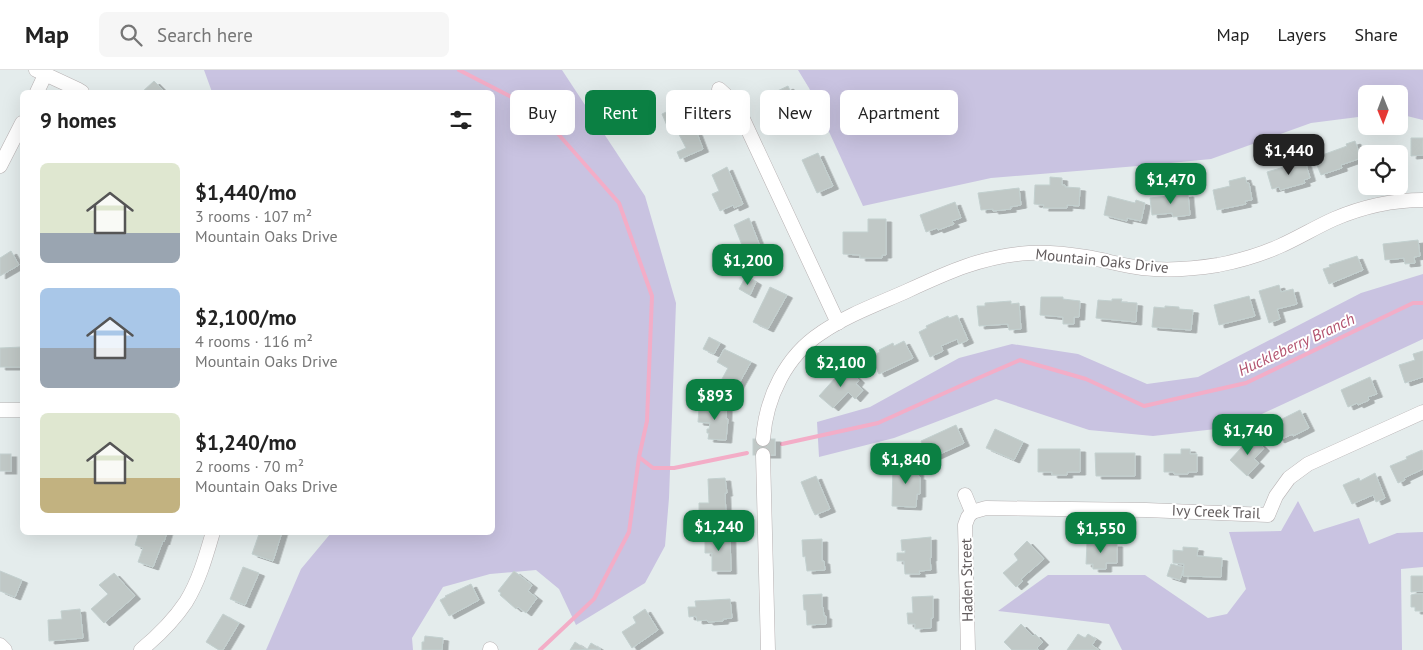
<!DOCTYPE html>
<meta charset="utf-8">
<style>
:root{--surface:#fff;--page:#f6f6f6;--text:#222;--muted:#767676;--line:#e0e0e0;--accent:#0b8043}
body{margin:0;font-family:"PT Sans",sans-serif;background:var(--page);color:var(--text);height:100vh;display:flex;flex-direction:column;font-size:19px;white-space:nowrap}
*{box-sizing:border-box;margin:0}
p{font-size:16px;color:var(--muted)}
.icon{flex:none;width:28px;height:28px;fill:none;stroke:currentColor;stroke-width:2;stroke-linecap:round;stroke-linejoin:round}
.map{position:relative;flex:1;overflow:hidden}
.side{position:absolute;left:20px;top:20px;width:475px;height:445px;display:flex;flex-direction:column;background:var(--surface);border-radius:8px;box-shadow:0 5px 20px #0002}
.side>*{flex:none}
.guide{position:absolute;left:510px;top:20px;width:475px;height:45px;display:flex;gap:10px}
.needle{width:32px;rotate:179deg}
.controls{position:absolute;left:1358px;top:15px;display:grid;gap:10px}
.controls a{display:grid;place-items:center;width:50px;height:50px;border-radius:8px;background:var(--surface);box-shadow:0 5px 20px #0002;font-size:25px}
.price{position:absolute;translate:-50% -42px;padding:0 11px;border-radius:10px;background:var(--accent);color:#fff;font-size:16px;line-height:32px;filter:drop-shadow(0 1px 2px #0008)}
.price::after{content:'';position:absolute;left:50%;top:30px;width:15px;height:11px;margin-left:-8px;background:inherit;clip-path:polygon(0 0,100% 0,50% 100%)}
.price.selected{background:#222;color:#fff}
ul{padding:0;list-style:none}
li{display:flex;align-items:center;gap:15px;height:125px;padding:0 20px}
li span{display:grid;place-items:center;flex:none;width:140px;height:100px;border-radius:8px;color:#555}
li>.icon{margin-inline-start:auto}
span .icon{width:60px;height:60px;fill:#fffc;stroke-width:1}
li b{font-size:21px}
h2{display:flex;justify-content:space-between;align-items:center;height:60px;padding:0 20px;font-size:21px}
.pill{padding:0 18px;border-radius:8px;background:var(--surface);box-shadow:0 5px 20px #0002;font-size:18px;line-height:45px}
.pill.selected{background:var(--accent);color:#fff}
header{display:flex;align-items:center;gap:30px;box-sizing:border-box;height:70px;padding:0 25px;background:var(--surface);border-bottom:1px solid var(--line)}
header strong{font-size:24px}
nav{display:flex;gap:28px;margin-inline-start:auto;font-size:18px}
.search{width:350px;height:45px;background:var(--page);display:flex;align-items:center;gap:12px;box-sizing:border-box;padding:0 18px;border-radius:8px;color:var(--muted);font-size:19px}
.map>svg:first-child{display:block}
.green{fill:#c9c3e1}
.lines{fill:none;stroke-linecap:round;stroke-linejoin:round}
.stream{stroke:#f3adc7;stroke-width:4}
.building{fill:#c0c8c6;stroke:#c3d0cf;filter:url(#shadow)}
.minor-casing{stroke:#b7b1b2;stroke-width:15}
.minor{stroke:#fff;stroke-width:14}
.labels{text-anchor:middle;stroke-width:4;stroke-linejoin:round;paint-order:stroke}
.street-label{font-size:15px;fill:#625c5d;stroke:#fff}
.water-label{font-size:16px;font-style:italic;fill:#b3536f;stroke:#fff}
</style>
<header>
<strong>Map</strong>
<div class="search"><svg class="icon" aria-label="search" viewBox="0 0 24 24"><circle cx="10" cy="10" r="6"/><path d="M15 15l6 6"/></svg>Search here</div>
<nav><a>Map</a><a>Layers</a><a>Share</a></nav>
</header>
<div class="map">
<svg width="1423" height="580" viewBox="0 0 1423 580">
<defs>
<filter id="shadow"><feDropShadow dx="5.5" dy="3" stdDeviation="0" flood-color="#0004"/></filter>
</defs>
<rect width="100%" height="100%" fill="#e4ecec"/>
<!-- green -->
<g class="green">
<path d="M204,0H562L645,126L676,233L669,428L665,476L645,513L576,555L559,519L536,500L490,504L443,517L412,568L413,580H266L301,499L331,463L492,462V22H212Z"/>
<path d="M798,0H1423V50L1399,44V24H1366V46L1311,53L1211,89L1150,95L991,108L863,136L809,18Z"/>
<path d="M1423,204V269L1234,357L1153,366L1089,360L996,329L894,368L819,387L817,352L870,337L959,288L1012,274L1078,284L1147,314L1198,307L1361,223Z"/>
<path d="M1298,431L1314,462L1359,448L1369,474L1397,463L1423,462V497L1401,499L1402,580H1122L1109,554L998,541L1048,505H1145L1208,548L1227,544L1246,519L1229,462L1281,461Z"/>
</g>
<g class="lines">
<!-- stream -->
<g class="stream">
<path d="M459,0L537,40L619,133L652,226L647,351L639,387L629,462L594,529L540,580"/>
<path d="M782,374L878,353L969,312L1020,290L1086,309L1144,336L1246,313L1413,233H1423"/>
<path d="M639,387L653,398H674L747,383"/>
</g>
</g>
<!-- building -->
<g class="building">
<path d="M154,11L165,22H142Z"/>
<path d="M788,16L803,49L788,56L773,23Z"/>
<path d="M679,36L684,48L690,45L703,79L680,89L677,82L686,78L674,55L668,58L662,44Z"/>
<path d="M1411,68H1423V85L1411,86Z"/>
<path d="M1355,71L1361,88L1341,95L1342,98L1321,105L1314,88L1347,76L1346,74Z"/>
<path d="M818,83L833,116L817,123L802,90Z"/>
<path d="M1305,91L1310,108L1304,110L1305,113L1280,120L1279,117L1272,119L1267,102Z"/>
<path d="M727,97L743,134L734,138L733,135L720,141L712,124L719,121L712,105Z"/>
<path d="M1050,107L1062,108V115H1065V117L1080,118L1079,136L1067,135V138H1043L1044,135L1034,134L1035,115H1050Z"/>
<path d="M1245,107L1247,113H1249L1252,130L1245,131L1246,134L1217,140L1213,120L1230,116L1229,111Z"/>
<path d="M1019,118L1021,135L1010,137L1011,139L993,141V139L981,140L978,123Z"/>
<path d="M1188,124L1190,145L1173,147L1172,143L1152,145L1150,128Z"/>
<path d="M1108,126L1135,133L1136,130L1145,133L1141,151L1127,148V151L1104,145Z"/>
<path d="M955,132L961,148L952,151L954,154L938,160L937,158L926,162L920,145Z"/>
<path d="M749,148L763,184L748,190L734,155Z"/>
<path d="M868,149H886V185H882V188H860V185L843,184V162H868Z"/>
<path d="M1418,170L1420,186L1414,187L1415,193L1405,194L1404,188L1385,190L1383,174Z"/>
<path d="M11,181L19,195L0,206V188Z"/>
<path d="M1357,186L1363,200L1329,214L1323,199L1330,197L1329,195Z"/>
<path d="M746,206L756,212L750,225L739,219Z"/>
<path d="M1279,215L1281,222L1293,219L1297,234L1277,239L1280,249L1269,253L1259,221Z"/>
<path d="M770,217L787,225L768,259L753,252Z"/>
<path d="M1249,226L1255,246L1219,255L1214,235Z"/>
<path d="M1041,227H1063V229L1080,231L1079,247H1074V254H1063V247L1040,245Z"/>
<path d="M1112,229H1122L1121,232L1137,233L1136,252L1096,248L1098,230L1112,231Z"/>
<path d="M1011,231V234L1019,233L1021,259L1009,260L1008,254L979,256L977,236H985V233Z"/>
<path d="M1165,236L1179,237V239L1193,240L1191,260L1152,257L1154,237L1165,238Z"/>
<path d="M957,245L968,270L959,274L957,269L941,276L943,281L930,287L919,262L927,258L926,256L948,246L949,248Z"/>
<path d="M709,267L720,273L714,284L703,279Z"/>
<path d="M904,271L913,288L879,304L870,287L880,282L879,280L893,273L894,276Z"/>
<path d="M22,277V297H0V278Z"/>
<path d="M724,279L751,292L732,326L717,318L728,298L717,292Z"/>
<path d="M1423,281V307L1405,313L1399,295L1415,290L1413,284Z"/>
<path d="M845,297L859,310L856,314L863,320L855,329L848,322L833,338L819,326Z"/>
<path d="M1370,307L1377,324L1368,327L1369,330L1358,335L1357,333L1348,337L1341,320Z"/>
<path d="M711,333L727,334L726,349H728L726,370L708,369L709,363H707V359H709L710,353L698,352L699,338L710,339Z"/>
<path d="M1300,340L1309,358L1293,366V364L1279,370L1270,353L1277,350L1278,351Z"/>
<path d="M956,355L964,373L929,389L921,371Z"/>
<path d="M995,359L1023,372L1014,390L986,378Z"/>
<path d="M1252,366L1264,378L1254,389L1259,393L1247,406L1230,390Z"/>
<rect x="753" y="369" width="22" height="16"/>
<path d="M1038,379H1080V402H1067V405H1052V402H1038Z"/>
<path d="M1181,379H1190V384H1197V402H1188V404H1174V402H1164V384H1181Z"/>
<path d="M1422,380L1423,382V399L1404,408L1405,410L1398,413L1390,396L1407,389L1406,387Z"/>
<path d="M1095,383H1135V406H1096Z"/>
<rect x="0" y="384" width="11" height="17"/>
<path d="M893,394H918V407H920V424H917L916,437L892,436Z"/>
<path d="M1375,403L1385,428L1376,432L1373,425L1352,434L1343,415L1359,408L1360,411Z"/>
<path d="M816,406L830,439L815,445L812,439L801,412Z"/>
<path d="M725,408L727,423H725L726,444H699V433H709L708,409Z"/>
<path d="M139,462H167L164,472L163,471L153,497L138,492L143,478L135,475Z"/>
<path d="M254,462H282L273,491L252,484L259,464Z"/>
<path d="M705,465H730L731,501H712V483H705Z"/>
<path d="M931,467V488H930L931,500L919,501L920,504H905L904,491H897V483H905V480L902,481L901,470Z"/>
<path d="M822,469V491H824L825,500L807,501L805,486L803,487L802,470Z"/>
<path d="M1027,471L1044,489L1021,509L1023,511L1016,517L1003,503L1018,490L1014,484Z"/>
<path d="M1093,471L1108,472V474H1117V493H1106V499H1093V494H1086L1087,473H1093Z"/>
<path d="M1183,477L1198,478L1197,486L1222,488L1221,507L1183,506L1184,494L1173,493V480L1183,481Z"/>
<path d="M1171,494L1184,497L1180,510L1167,506Z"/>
<path d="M243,497L259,503L245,535L230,529Z"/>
<path d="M0,501L22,510L15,527L0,521Z"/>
<path d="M514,501L532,515L528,521L537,528L526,543L518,537L516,539L500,525L501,523L498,521Z"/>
<path d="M114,503L135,526L104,553L91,539L108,524L99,515Z"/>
<path d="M1411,506H1423V521L1411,522Z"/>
<path d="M471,514L479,530L449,546L440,530L446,527L445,526Z"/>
<path d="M822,524V537H823L824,546H826V554L807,555L806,540H804L803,525Z"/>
<path d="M1415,524H1423V541H1415V537H1411V525Z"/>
<path d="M933,526V548H931V558L915,559V554H908L907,543H913L912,527Z"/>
<path d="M730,529L732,548L723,549V551L708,552L707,550L697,551L696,546L689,547L688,537H696L695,531Z"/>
<path d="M80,539L83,568L49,571L48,550L62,549L61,541Z"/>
<path d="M645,539L658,560L632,578L622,562L636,553L633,547Z"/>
<path d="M223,544L239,553L223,580H219L206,572Z"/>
<path d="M1021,554L1033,566L1035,564L1043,572L1037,578L1039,580H1012L1004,572Z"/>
<path d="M1078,564L1085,568L1088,564L1096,569L1092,575L1099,580H1067Z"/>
<path d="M425,566L443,568L442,580H422V572H424Z"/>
<path d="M575,572L587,580L591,573L601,579L570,580Z"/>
</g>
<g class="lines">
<defs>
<g id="minor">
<path d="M36,0L77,19L82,22"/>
<path d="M719,19L729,28L742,47L838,253"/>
<path d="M37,22L45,5"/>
<path d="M0,96L22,53"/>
<path d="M0,340H22"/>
<path d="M763,369C766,327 786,286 821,263C847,245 878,234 907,221C948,202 983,186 1029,183C1048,182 1068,184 1086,187C1105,190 1123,196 1142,198C1168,201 1193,199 1218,195C1239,191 1260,185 1280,176C1298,168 1316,157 1334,149C1362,137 1393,130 1423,130"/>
<path d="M763,385L768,580"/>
<path d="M965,425L972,442"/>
<path d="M972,442L986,438L1146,440L1268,445L1276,426L1289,408L1308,394L1423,342"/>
<path d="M0,575L5,580"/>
<path d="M490,579L491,580"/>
<path d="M141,580C158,566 174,550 186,532C199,511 206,486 213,462"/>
<path d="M968,580L965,455L968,447L972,442"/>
</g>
</defs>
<!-- minor casing -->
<use href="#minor" class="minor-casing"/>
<!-- minor -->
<use href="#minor" class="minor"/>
</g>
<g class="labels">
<!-- street labels -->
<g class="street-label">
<text transform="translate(1102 191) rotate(6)" y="5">Mountain Oaks Drive</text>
<text transform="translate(1216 442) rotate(2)" y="5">Ivy Creek Trail</text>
<text transform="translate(967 510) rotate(-91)" y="5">Haden Street</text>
</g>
<!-- water labels -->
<g class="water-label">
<text transform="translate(1296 274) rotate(-25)" y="6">Huckleberry Branch</text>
</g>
</g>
</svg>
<div class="controls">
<a><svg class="needle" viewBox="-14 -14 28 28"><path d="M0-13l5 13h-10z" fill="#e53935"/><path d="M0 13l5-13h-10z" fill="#767676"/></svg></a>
<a><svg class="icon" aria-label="locate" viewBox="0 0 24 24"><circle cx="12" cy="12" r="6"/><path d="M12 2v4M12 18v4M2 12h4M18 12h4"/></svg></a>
</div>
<b class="price selected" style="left:1289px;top:106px">$1,440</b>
<b class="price" style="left:1171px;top:135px">$1,470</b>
<b class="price" style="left:748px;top:216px">$1,200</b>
<b class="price" style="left:841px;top:318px">$2,100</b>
<b class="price" style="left:715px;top:351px">$893</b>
<b class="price" style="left:1248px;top:386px">$1,740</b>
<b class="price" style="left:906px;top:415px">$1,840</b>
<b class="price" style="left:719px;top:482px">$1,240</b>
<b class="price" style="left:1101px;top:484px">$1,550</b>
<div class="guide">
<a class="pill">Buy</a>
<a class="pill selected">Rent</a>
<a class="pill">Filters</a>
<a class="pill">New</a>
<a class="pill">Apartment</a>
</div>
<section class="side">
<h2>9 homes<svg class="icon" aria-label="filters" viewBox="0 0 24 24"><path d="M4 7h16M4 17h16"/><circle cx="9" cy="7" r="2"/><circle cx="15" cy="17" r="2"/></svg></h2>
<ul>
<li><span style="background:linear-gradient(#dfe7d0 70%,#9aa5b1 0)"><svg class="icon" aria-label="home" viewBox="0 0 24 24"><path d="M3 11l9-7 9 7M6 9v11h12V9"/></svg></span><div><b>$1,440/mo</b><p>3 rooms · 107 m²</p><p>Mountain Oaks Drive</p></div></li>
<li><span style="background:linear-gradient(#a9c7e8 60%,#9aa5b1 0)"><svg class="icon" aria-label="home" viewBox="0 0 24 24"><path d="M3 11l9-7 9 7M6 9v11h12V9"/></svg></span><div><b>$2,100/mo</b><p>4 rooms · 116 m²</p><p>Mountain Oaks Drive</p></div></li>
<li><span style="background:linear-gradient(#dfe7d0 65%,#c2b280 0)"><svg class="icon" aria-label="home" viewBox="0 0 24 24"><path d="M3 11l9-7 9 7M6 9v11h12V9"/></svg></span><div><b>$1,240/mo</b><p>2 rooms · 70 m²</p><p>Mountain Oaks Drive</p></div></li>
</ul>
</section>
</div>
